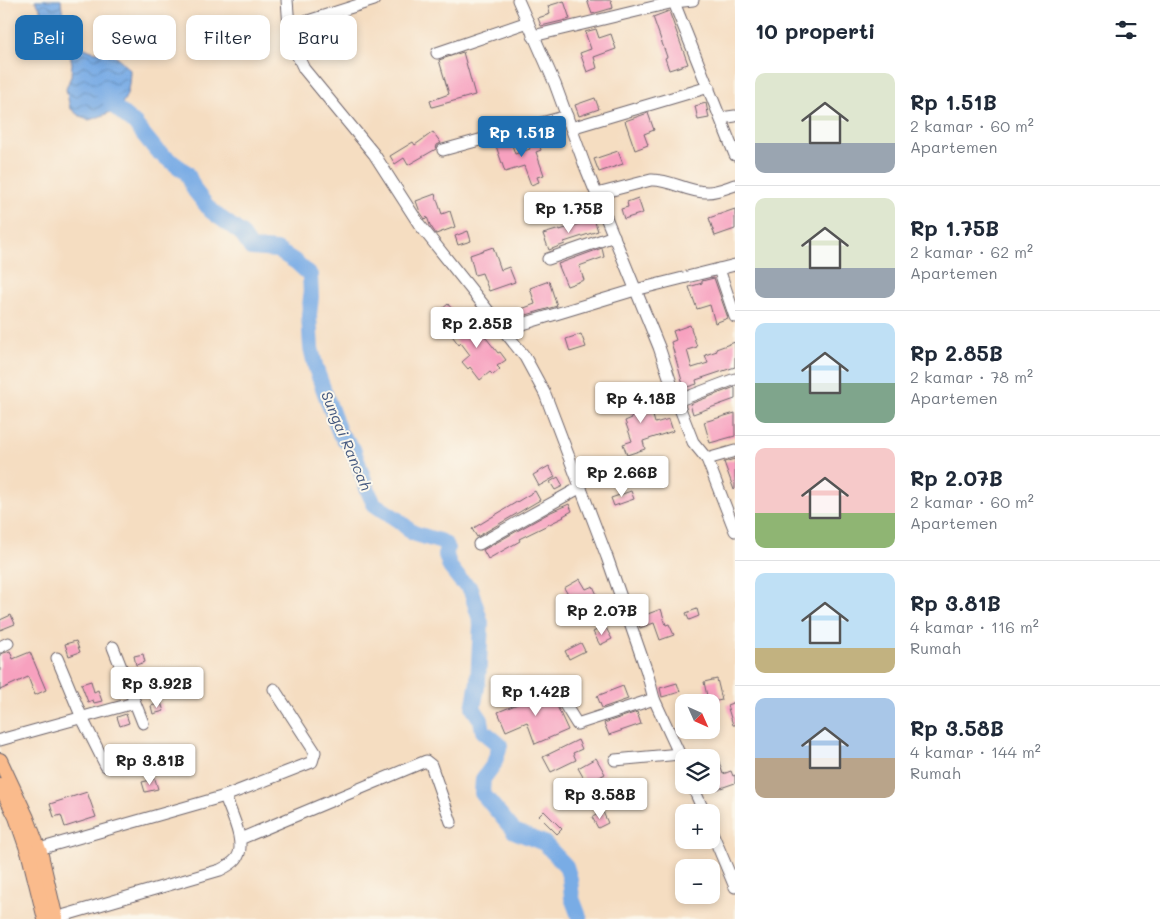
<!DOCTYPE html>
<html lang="id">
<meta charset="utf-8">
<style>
:root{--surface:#fff;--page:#f6f6f7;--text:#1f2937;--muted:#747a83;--line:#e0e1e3;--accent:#1f6fb2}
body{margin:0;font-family:Mali,sans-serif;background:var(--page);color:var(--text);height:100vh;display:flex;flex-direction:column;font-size:19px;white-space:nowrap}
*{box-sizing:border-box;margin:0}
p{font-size:16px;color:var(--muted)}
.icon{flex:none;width:28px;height:28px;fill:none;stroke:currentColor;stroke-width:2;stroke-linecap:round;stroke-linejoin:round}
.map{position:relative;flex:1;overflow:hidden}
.drawer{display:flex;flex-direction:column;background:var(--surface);width:425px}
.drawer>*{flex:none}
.top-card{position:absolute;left:15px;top:15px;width:475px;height:45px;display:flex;gap:10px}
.needle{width:32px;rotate:135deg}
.controls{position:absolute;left:675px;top:694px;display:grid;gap:10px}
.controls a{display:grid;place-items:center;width:45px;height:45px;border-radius:10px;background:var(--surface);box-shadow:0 2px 8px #0003;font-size:25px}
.price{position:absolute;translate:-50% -42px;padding:0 11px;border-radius:5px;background:#fff;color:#222;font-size:16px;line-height:32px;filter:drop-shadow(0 1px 2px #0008)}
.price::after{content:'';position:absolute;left:50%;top:30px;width:15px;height:11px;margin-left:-8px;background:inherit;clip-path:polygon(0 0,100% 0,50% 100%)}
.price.selected{background:var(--accent);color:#fff}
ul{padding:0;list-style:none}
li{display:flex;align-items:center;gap:15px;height:125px;padding:0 20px}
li+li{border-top:1px solid var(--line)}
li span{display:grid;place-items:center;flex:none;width:140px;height:100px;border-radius:10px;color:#555}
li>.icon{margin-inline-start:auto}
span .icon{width:60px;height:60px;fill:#fffc;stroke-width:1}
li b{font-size:21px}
h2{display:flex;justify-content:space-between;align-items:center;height:60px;padding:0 20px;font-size:21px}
.pill{padding:0 18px;border-radius:10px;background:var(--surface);box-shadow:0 2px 8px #0003;font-size:18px;line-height:45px}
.pill.selected{background:var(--accent);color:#fff}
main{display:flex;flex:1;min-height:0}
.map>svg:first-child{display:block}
.water{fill:url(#water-waves);stroke:#4e6790}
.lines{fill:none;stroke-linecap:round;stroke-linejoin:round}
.river{stroke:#79ace5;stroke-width:16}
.building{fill:#f7a1bf}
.minor-casing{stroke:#6c636a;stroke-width:13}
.major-casing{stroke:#6c636a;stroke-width:16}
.minor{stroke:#fff;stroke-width:11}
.major{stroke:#fabb8c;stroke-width:14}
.labels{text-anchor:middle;stroke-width:4;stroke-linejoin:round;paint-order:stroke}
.water-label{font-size:15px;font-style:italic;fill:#45597f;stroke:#fbf7ec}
</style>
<main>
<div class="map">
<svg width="735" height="919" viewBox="0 0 735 919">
<defs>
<pattern id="water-waves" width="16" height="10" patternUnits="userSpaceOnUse" patternTransform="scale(1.25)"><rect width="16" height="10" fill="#79ace5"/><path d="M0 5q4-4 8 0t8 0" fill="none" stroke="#638cbb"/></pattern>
</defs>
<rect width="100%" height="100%" fill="#fbf7ec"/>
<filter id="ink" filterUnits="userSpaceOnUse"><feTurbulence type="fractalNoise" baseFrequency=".02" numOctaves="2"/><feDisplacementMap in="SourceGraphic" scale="10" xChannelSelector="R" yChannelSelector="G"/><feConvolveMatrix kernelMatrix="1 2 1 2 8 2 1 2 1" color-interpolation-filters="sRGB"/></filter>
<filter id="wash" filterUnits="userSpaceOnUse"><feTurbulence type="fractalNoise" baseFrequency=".0096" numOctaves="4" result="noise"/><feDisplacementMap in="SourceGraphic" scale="20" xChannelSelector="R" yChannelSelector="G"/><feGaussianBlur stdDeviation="1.12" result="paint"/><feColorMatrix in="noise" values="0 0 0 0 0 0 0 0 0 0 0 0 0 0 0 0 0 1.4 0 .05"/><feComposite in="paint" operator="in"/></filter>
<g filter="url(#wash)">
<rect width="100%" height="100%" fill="#f5ddc1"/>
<!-- water -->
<path class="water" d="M35,0H61C62,18 71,43 89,50C93,52 100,52 105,53C116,54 123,62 130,70C129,105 121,110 89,120L78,115L70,108L66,89L71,76L72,63L69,51L54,32Z"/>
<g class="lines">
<!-- river -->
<path class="river" d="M103,90L116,108L135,124L157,151L187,173L195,191L211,211L241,233L251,248L277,250L296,262L310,275L311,297L309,315L311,348L316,369L340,434L353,449L368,491L374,504L398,520L413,533L442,542L447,546L446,555L450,567L461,581L470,588L481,623L478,682L473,708L481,720L483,731L500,745L494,764L483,779L482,793L514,831L544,843L566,866L570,879L572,898L580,919"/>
</g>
<g id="blocks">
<!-- building -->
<g class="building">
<path d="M587,0H611L613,8L592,14Z"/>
<path d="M564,1L570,19L541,26L538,18L550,14L548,6Z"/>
<path d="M669,11L688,64L669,70L665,58L667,57L653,17Z"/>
<path d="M348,16L349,20L339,24V26L329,29L327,23Z"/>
<path d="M596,29L599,38L611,34L616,49L594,57L597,68L587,72L580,53L591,49L585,32Z"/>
<path d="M463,52L475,95L432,107L430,101L449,94L439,60Z"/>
<path d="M595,98L599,109L579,116L575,105Z"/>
<path d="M706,103L709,118L698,120L695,106Z"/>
<path d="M648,113L654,130L644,134L648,145L635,150L625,121Z"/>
<path d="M433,132L441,143L437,145L436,149L408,165L404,158L395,164L390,156L413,142L415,145Z"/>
<path d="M535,133L541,150L536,152L544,175L537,177L539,182L531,185L524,166L505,172L495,143L510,139L515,154L530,149L526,136Z"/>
<path d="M618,151L623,164L599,172L594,159Z"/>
<path d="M435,194L442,214L450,211L455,227L436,234L430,225L427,217L425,219L420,212L416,201Z"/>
<path d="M638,198L643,213L624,219L621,209L628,207L627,202Z"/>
<path d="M735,209V229L715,236L709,218Z"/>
<path d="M594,219L598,231L564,242L565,244L549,250L543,234L560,229V230Z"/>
<path d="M468,231L471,241L458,245L455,236Z"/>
<path d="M493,247L501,270L509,267L515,282L489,291L482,273L475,275L470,255Z"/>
<path d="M602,248L604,257L579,266L584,280L567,286L558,264Z"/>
<path d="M714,278L728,318L715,323L710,305L697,309L689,287L702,283V281Z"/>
<path d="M549,281L557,306L506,321L502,316L535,304L530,288Z"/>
<path d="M448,304L455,313L449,318L442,309Z"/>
<path d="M477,318L483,326L479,329L498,353L500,352L506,360L497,366L500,369L493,375L490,372L480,380L470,367L468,369L462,362L470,355L461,343L459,345L447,329L454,323L460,331Z"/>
<path d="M690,325L697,347L687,350L692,368L708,363L705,355L717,351L716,349L735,342V367L696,380L697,384L684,388L671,342L676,340L673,331Z"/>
<path d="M581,334L586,347L570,352L566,339Z"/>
<path d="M632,384L642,415L652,412L655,423L669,419L673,431L643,441L645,449L627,455L623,444L632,441L625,421L632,418L622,388Z"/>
<path d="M735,387V399L693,414L690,404Z"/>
<path d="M735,413V436L710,443L704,422Z"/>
<path d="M735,459V489L734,490L724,462Z"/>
<path d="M549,466L555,477L539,486L533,475Z"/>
<path d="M558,477L563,486L555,490L550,482Z"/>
<path d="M535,491L540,500L477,537L472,529Z"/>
<path d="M631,491L634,499L614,506L611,498Z"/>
<path d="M569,504L572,511L563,516L564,517L519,539L520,541L488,559L483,550L551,512Z"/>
<path d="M580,579L586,589L593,586L599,599L582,607L575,593L569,596L564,588Z"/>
<path d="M661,609L666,625L669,624L674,635L660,640L654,623L640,628L637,618Z"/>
<path d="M697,609L699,616L689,620L686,613Z"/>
<path d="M11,615L15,624L0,630V620Z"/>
<path d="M605,626L612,639L600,645L593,632Z"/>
<path d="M76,641L80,652L69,656L65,644Z"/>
<path d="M581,643L585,651L569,659L565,651Z"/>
<path d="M10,651L13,659L30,652L46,690L35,695L28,677L0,690V654Z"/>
<path d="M143,654L145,662L136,665L134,656Z"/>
<path d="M717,679L722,700L712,702H692V700L707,696L704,682Z"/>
<path d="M91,681L94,692L98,690L102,701L94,703L93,700L88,702L81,684Z"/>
<path d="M677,683L680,692L662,697L660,688Z"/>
<path d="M623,686L628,699L602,708L597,696Z"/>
<path d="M552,690L557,706L568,730L535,744L527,722L506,731L498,712Z"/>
<path d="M735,702V725H733L727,705Z"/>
<path d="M161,703L164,711L153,714L151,706Z"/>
<path d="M637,712L641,724L609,735L604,723Z"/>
<path d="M126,714L129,723L120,726L117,717Z"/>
<path d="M578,740L582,749L573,753L576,760L551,772L543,757Z"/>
<path d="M717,756L723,774L731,771L733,776L735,775V783L715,790L711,778V758Z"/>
<path d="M596,758L605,774L587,784L578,768Z"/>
<path d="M155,779L158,789L145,792L142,782Z"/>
<path d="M87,792L96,817L65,827L61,815L54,817L50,804Z"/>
<path d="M544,811L562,829L557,834L539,816Z"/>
<path d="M603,812L608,823L598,828L592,817Z"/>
</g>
</g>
</g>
<g filter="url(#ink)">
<use href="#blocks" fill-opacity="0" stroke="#6c636a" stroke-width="1"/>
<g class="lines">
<defs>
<g id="minor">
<path d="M287,0L290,40L304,69L374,154L419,224L525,357L545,394L607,557L647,672L654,699L684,764"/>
<path d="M518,0L555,84L585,166L659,347L677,401L693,442L707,459L735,531"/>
<path d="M673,0L735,155"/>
<path d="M289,27L374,0"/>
<path d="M533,36L674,2L693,0"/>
<path d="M437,53L528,22"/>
<path d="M721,118L735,116"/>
<path d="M571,128L709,87"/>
<path d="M443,150L567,116"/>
<path d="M597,194L651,180C671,179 688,193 708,192C717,192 726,188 735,185"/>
<path d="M548,259L614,236"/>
<path d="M719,269L735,317"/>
<path d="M503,330L635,290L735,265"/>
<path d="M677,401L735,379"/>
<path d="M707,459L735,451"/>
<path d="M479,544L581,487"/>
<path d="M0,647L8,643"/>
<path d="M113,647L143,723"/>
<path d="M57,658L82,718L106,766"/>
<path d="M564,703L577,724L654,699"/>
<path d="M0,740L134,703"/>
<path d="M615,760L680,754"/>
<path d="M692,785L704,812"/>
<path d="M711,830L735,887"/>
<path d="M240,839L426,761L431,765L451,822"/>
<path d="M39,849L225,796L312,762L315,752L274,689"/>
<path d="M55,918L220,870C226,867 232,864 236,859C248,845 230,811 225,796"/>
</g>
<g id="major">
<path d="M0,760L27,818L41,855L56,919"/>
<path d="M0,785L16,817L29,855L45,919"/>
</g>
</defs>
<!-- minor casing -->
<use href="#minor" class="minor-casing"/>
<!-- major casing -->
<use href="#major" class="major-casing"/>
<!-- minor -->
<use href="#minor" class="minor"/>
<!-- major -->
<use href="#major" class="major"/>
</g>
</g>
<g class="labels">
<!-- water labels -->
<g class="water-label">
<text transform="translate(346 441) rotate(67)" y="5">Sungai Rancah</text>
</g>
</g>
</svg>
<div class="controls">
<a><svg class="needle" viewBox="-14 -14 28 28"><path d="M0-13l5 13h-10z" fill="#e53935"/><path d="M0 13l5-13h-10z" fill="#747a83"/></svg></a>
<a><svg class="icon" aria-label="layers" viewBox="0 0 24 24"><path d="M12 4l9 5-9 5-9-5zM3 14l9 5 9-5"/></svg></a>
<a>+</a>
<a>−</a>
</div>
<b class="price selected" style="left:522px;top:158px">Rp 1.51B</b>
<b class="price" style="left:569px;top:234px">Rp 1.75B</b>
<b class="price" style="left:477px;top:349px">Rp 2.85B</b>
<b class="price" style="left:641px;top:424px">Rp 4.18B</b>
<b class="price" style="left:622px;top:498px">Rp 2.66B</b>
<b class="price" style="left:602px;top:636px">Rp 2.07B</b>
<b class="price" style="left:157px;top:709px">Rp 3.92B</b>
<b class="price" style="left:536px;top:717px">Rp 1.42B</b>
<b class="price" style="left:150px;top:786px">Rp 3.81B</b>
<b class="price" style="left:600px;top:820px">Rp 3.58B</b>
<div class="top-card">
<a class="pill selected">Beli</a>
<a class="pill">Sewa</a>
<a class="pill">Filter</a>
<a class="pill">Baru</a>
</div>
</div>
<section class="drawer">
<h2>10 properti<svg class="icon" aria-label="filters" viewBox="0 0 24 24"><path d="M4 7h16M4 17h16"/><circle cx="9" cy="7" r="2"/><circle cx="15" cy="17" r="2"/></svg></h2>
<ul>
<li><span style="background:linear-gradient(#dfe7d0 70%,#9aa5b1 0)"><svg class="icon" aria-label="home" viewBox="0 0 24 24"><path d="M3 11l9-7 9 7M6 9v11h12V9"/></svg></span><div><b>Rp 1.51B</b><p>2 kamar · 60 m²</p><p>Apartemen</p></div></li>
<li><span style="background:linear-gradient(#dfe7d0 70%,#9aa5b1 0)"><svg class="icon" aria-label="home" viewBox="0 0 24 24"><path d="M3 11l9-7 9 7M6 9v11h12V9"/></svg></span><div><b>Rp 1.75B</b><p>2 kamar · 62 m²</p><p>Apartemen</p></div></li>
<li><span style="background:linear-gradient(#bfe0f5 60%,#7fa58c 0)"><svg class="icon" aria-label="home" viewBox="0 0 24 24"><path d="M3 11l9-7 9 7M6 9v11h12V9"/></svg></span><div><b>Rp 2.85B</b><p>2 kamar · 78 m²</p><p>Apartemen</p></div></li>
<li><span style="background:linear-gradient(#f6c9c9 65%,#8fb573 0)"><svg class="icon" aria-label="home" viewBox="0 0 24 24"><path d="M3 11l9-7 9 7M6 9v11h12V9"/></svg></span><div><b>Rp 2.07B</b><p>2 kamar · 60 m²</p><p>Apartemen</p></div></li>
<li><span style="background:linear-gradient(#bfe0f5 75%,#c2b280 0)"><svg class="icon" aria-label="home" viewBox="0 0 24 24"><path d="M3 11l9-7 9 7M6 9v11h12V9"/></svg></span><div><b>Rp 3.81B</b><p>4 kamar · 116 m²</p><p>Rumah</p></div></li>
<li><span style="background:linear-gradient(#a9c7e8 60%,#b9a48a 0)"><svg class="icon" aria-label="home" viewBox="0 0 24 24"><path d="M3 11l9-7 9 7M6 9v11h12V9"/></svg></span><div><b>Rp 3.58B</b><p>4 kamar · 144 m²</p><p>Rumah</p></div></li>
</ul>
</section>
</main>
